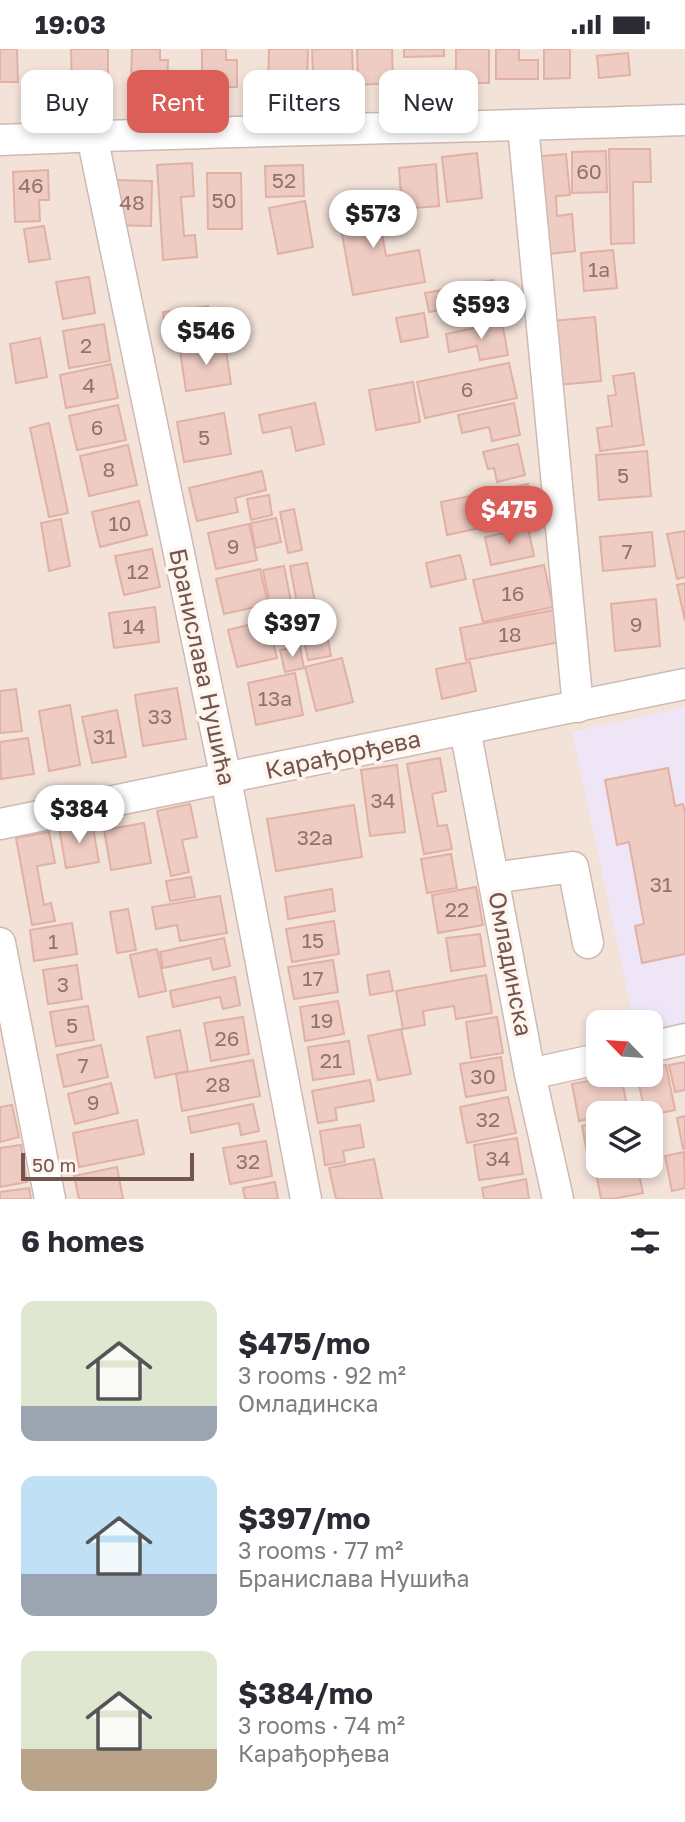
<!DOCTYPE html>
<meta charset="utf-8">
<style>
:root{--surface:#fff;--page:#f2f2f3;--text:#2b2b33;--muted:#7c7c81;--accent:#db5f58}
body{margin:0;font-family:"Golos Text",sans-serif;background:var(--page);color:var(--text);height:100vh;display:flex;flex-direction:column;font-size:26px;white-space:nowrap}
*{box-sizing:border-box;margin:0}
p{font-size:23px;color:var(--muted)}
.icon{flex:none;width:38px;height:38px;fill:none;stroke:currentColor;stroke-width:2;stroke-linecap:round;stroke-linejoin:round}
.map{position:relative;height:1150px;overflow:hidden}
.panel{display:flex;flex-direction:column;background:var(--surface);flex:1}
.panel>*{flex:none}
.banner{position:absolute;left:21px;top:21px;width:644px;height:63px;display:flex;gap:14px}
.needle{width:46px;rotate:295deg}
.controls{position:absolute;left:586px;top:961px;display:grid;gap:14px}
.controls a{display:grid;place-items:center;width:77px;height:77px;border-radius:14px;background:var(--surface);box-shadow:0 4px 10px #0003;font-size:35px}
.scale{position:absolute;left:21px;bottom:18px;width:173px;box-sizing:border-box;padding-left:7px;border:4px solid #74554e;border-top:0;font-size:19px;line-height:24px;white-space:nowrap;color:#74554e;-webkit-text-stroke:5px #fef5ef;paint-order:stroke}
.price{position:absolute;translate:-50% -60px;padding:0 16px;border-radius:24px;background:#fff;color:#222;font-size:23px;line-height:46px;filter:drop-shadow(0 2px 4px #0008)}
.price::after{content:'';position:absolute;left:50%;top:42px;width:21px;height:16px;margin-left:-10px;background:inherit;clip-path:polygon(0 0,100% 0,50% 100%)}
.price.on{background:var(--accent);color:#fff}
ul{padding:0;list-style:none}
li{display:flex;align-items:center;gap:21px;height:175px;padding:0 21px}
li span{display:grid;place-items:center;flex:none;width:196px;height:140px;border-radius:14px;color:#555}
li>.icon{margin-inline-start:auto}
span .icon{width:84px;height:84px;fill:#fffc;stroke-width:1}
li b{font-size:30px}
h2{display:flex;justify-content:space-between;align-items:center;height:84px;padding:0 21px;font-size:30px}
.chip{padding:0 24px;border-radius:14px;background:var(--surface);box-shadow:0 4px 10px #0003;font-size:24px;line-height:63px}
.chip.on{background:var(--accent);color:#fff}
.status{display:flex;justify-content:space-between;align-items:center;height:49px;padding:0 35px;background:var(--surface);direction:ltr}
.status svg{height:19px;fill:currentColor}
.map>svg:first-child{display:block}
.residential{fill:#f2e2d8;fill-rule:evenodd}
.education{fill:#eee5f7}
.building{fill:#eeccc3;stroke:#e0b1a4;stroke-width:2}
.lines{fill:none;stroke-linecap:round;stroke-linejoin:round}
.minor-casing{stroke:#cebab2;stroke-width:33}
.minor{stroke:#fff;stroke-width:30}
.labels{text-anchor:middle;stroke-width:7;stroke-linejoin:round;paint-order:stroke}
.number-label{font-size:21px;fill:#92736b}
.street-label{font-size:24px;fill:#74554e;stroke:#fef5ef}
</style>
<div class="status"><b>19:03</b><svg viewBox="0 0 49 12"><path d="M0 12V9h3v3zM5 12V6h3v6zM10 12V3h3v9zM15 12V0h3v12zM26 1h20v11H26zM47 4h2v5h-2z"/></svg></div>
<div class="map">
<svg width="685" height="1150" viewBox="0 0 685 1150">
<rect width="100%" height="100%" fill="#fbf1e9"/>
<!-- residential -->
<path class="residential" d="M0,0H685V1150H0ZM598,973H651V1026H598ZM598,1064H651V1116H598Z"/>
<!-- education -->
<path class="education" d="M685,658V973L651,980V973H634L572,683Z"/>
<!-- building -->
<g class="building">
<path d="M0,0H17L18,33H0Z"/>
<path d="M71,0H108V41H72Z"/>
<path d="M132,0H160V11H168L167,38L131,37Z"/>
<path d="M202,0H226V11H237V38H202Z"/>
<path d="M269,0H308L307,38L268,37Z"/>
<path d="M312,0H352L353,24L313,25Z"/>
<path d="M357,0H392L393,34L358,36Z"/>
<path d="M404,0H444V7L404,8Z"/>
<rect x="456" y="0" width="33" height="34"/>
<path d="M496,0H519V11H538V30H496Z"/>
<path d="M544,0H570V29L544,30Z"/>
<path d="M628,4L630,26L599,29L597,7Z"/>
<path d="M609,100H650L651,133H633L634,194L611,195Z"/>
<path d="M606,102L607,143L572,144V103Z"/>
<path d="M477,104L482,149L447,153L442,108Z"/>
<path d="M566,105L570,146L556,147L557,167L572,165L575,202L539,206L531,108Z"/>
<path d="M192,114L194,147L181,148L184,187L195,186L197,208L163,211L157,116Z"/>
<path d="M436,115L439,157L402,160L399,119Z"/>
<path d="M303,116L304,147L266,148L265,117Z"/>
<path d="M48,121L49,151H39L40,172L15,173L13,123Z"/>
<path d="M207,124H241L242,180H208Z"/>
<path d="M113,131L152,132L151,177L112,176Z"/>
<path d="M375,145L386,207L419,201L425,233L353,246L336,152Z"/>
<path d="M305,152L313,198L278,205L269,159Z"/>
<path d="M44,177L50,210L29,213L24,180Z"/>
<path d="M613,201L617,239L584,242L581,204Z"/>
<path d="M89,228L95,264L63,270L56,233Z"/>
<path d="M493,231L499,264L472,269L468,255L429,263L425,244Z"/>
<path d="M208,257L212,289L167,294L163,263Z"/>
<path d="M424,264L428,288L401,293L396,269Z"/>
<path d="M595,268L601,332L558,336L552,272Z"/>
<path d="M502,273L508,306L480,311L477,297L449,303L446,285Z"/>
<path d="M104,275L110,312L69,319L63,282Z"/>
<path d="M40,289L47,328L16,334L10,295Z"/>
<path d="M225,295L231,335L186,342L180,302Z"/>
<path d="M509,314L517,349L425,369L417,333Z"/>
<path d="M111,315L118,349L66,359L60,326Z"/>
<path d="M634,324L644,396L600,402L597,379L612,377L608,347L616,346L613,327Z"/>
<path d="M413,333L420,373L376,381L369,341Z"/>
<path d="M315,354L324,395L296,402L291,378L263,384L259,366Z"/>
<path d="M514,354L520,386L492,392L489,378L462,384L458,366Z"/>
<path d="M118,356L126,391L77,401L69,367Z"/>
<path d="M224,364L231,405L184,413L177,373Z"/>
<path d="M49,374L68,464L49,468L30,379Z"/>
<path d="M518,395L525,426L497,433L494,419L488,420L483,403Z"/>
<path d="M128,396L137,436L89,447L80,407Z"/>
<path d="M647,402L651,447L599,451L596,406Z"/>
<path d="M262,422L266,441L235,449L238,463L197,472L189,439Z"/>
<path d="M528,435L535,467L447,486L441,453Z"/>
<path d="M269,446L272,466L251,471L247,450Z"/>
<path d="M139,452L147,486L100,498L92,463Z"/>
<path d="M294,460L302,501L288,504L280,463Z"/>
<path d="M276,469L281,493L255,499L251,474Z"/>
<path d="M61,470L70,517L49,522L41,474Z"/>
<path d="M249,475L257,511L216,520L208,484Z"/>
<path d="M528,479L534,507L491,516L485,488Z"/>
<path d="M685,482V528L677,530L667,485Z"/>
<path d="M652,483L655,517L603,522L600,488Z"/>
<path d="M152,500L160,538L124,546L115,507Z"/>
<path d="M460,506L466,530L431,538L426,514Z"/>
<path d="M307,514L317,562L299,565L290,517Z"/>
<path d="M544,516L553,558L483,573L473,531Z"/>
<path d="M284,517L294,568L273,572L263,521Z"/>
<path d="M260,520L268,555L224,565L216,530Z"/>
<path d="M685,534V572L677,536Z"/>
<path d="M656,550L660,597L615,602L611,555Z"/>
<path d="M155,558L159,593L114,599L109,564Z"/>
<path d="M554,561L560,593L466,611L460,579Z"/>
<path d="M323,565L331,607L308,611L300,570Z"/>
<path d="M268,571L277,609L237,618L228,581Z"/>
<path d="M300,598L304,619L285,623L280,601Z"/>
<path d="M342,609L353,653L316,662L305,618Z"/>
<path d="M470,613L476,642L442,650L436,620Z"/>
<path d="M295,624L303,666L256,676L248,634Z"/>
<path d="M177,639L186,690L143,697L135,646Z"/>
<path d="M16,640L22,682L0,684V642Z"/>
<path d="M70,656L80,716L49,722L39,662Z"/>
<path d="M117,661L126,708L92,714L82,668Z"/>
<path d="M28,689L34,725L1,730L0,693Z"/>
<path d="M440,709L446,742L432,745L438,777L447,776L452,800L424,805L407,715Z"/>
<path d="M397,716L405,783L370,787L361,721Z"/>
<path d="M668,719L675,757L683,755L685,763V905L642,914L635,877L644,875L629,793L617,796L605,731Z"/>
<path d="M190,755L197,788L182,791L189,823L171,827L157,762Z"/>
<path d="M354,756L362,808L276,822L267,770Z"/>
<path d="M92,773L99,813L66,819L59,779Z"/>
<path d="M144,774L151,814L111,821L104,781Z"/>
<path d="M49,783L55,814L37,817L44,856L51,854L55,872L32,876L16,789Z"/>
<path d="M451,805L457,839L427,844L421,810Z"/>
<path d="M191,828L195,848L170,852L166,832Z"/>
<path d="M476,838L483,876L438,884L432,846Z"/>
<path d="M332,840L335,862L288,870L285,848Z"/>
<path d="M220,847L227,884L180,892L177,876L156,880L152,858Z"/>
<path d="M128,860L136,901L117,904L110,863Z"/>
<path d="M334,872L339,905L292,913L286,880Z"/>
<path d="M72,874L77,905L34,912L30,881Z"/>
<path d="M480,885L485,917L451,922L446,889Z"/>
<path d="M224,889L230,917L213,921L210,909L163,919L160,903Z"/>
<path d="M157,900L166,942L139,948L130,906Z"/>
<path d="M333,911L338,943L294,950L288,918Z"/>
<path d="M77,916L82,950L48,955L43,921Z"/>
<path d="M389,922L393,942L370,946L367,926Z"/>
<path d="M486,926L492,964L456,970L454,957L423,962L425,976L403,980L396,942Z"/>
<path d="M235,928L240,956L223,960L220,948L173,958L170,942Z"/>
<path d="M338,952L344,985L305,992L300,958Z"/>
<path d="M88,957L94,991L56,997L50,963Z"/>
<path d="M243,968L249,1005L211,1012L204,974Z"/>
<path d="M497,968L503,1004L471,1009L466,973Z"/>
<path d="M401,980L411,1025L378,1031L368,987Z"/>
<path d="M180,981L188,1022L155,1029L147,988Z"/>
<path d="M349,992L354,1025L313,1031L308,998Z"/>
<path d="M101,996L108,1028L64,1038L57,1006Z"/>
<path d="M501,1008L506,1041L466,1048L460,1015Z"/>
<path d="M253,1011L260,1047L182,1062L176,1025Z"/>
<path d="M685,1013V1041L675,1043L669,1016Z"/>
<path d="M666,1016L675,1061L651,1066V1064H645L637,1026H651V1019Z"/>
<path d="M621,1026L628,1063L598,1064V1068L579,1072L572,1035Z"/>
<path d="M370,1031L374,1052L335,1059L337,1071L318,1074L312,1042Z"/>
<path d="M111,1034L118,1064L75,1075L68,1045Z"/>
<path d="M508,1048L516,1084L467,1094L460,1058Z"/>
<path d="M253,1055L259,1082L241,1086L239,1074L191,1084L188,1068Z"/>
<path d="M12,1056L19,1088L0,1093V1058Z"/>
<path d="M685,1067V1100H683L677,1069Z"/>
<path d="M137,1071L144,1105L79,1118L73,1084Z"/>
<path d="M598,1074V1101L587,1103L582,1077Z"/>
<path d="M360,1076L364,1098L343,1102L345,1113L325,1116L320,1082Z"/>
<path d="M517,1089L523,1125L479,1131L474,1096Z"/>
<path d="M266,1092L272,1127L230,1135L223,1099Z"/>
<path d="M21,1096L27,1133L0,1138V1099Z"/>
<path d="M684,1103L685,1139L672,1142L665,1107Z"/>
<path d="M374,1110L382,1150H336L329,1119Z"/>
<path d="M601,1116H637L643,1144L613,1150H601L595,1118Z"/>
<path d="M117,1118L123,1150H79L74,1127Z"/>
<path d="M526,1130L529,1150H484L482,1139Z"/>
<path d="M275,1133L278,1150H245L243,1139Z"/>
<path d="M29,1139L31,1150H0V1143Z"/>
</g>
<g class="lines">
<defs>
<g id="minor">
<path d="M523,77L578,658"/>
<path d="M92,87L226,730L306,1150"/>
<path d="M0,91C228,81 457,79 685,71"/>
<path d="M465,680L530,1025L558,1150"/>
<path d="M0,775L685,635"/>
<path d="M493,829L573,818L588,894"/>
<path d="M0,894L50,1150"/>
<path d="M651,998L685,990"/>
<path d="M530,1025L598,1010"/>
</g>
</defs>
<!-- minor casing -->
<use href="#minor" class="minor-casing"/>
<!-- minor -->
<use href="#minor" class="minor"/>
</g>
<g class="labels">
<!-- number labels -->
<g class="number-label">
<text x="589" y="130">60</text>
<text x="284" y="139">52</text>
<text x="31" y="144">46</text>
<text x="224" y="159">50</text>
<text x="132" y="161">48</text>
<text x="599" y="228">1a</text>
<text x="86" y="304">2</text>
<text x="89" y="344">4</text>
<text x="467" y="348">6</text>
<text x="97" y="386">6</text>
<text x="204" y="396">5</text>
<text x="109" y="428">8</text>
<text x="623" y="434">5</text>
<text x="120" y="482">10</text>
<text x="233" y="505">9</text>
<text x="627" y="510">7</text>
<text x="138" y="530">12</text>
<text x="513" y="552">16</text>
<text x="636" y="583">9</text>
<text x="134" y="585">14</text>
<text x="510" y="593">18</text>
<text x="275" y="657">13a</text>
<text x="160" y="675">33</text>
<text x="104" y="695">31</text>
<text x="383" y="759">34</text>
<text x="315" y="796">32a</text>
<text x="661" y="843">31</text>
<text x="457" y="868">22</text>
<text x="313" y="899">15</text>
<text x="53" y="900">1</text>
<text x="313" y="937">17</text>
<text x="63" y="943">3</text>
<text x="322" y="979">19</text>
<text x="72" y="984">5</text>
<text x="227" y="997">26</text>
<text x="331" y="1019">21</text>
<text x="83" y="1024">7</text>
<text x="483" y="1035">30</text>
<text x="218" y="1043">28</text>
<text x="93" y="1061">9</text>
<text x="488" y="1078">32</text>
<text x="498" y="1117">34</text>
<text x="248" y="1120">32</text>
</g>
<!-- street labels -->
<g class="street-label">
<text transform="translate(202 618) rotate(78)" y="8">Бранислава Нушића</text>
<text transform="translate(343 706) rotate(-12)" y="8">Карађорђева</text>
<text transform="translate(510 915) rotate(79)" y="8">Омладинска</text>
</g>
</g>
</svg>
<div class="controls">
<a><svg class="needle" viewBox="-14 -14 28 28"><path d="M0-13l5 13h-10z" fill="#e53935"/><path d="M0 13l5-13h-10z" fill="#7c7c81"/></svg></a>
<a><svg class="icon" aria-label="layers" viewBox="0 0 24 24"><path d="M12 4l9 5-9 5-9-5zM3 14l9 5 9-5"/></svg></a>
</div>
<div class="scale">50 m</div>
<b class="price" style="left:373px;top:201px">$573</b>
<b class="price" style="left:481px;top:292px">$593</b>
<b class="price" style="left:206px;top:318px">$546</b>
<b class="price on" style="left:509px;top:497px">$475</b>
<b class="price" style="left:292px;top:610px">$397</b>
<b class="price" style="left:79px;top:796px">$384</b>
<div class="banner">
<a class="chip">Buy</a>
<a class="chip on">Rent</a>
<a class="chip">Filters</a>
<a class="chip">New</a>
</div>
</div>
<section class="panel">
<h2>6 homes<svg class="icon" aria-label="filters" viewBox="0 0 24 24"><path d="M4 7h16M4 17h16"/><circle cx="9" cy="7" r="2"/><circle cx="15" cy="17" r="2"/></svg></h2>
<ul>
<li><span style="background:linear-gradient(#dfe7d0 75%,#9aa5b1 0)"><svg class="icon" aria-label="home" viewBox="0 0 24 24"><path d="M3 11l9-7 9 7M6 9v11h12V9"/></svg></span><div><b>$475/mo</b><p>3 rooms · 92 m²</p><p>Омладинска</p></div></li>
<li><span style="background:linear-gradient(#bfe0f5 70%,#9aa5b1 0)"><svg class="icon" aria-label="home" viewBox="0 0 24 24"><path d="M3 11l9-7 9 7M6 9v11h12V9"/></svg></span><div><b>$397/mo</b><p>3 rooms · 77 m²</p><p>Бранислава Нушића</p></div></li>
<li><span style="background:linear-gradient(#dfe7d0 70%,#b9a48a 0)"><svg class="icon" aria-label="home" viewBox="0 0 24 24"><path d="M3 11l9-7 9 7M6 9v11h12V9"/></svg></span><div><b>$384/mo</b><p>3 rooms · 74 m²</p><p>Карађорђева</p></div></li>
</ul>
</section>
